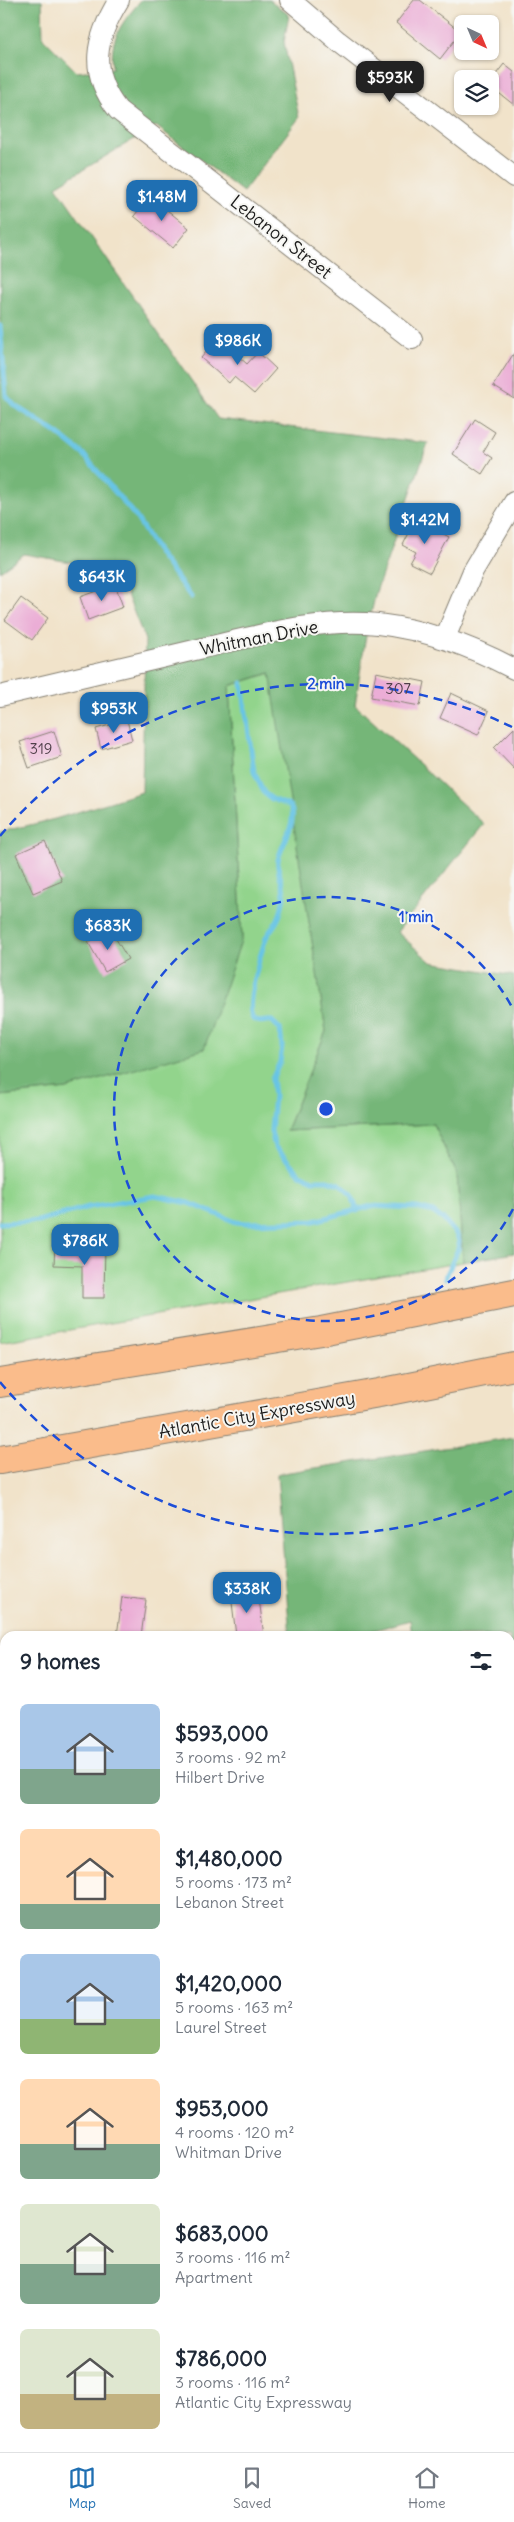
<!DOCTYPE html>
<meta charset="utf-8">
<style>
:root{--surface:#fff;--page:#f6f6f7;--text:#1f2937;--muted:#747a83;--line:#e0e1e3;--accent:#1f6fb2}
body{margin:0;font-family:Delius,sans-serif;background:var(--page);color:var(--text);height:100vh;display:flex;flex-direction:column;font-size:19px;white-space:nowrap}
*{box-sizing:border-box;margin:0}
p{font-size:16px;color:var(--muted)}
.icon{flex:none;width:28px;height:28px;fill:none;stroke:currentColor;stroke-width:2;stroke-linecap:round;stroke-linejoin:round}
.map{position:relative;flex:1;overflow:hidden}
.sheet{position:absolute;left:0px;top:1631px;width:515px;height:821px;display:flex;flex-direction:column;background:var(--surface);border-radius:15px 15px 0 0;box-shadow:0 1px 4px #0004}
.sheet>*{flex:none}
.needle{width:32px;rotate:136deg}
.tools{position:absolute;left:454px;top:15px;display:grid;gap:10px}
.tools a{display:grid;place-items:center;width:45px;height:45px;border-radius:8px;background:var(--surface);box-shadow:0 1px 4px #0004;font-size:25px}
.price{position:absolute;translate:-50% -42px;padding:0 11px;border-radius:10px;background:var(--accent);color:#fff;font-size:16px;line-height:32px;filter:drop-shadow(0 1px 2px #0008)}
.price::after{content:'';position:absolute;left:50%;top:30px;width:15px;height:11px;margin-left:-8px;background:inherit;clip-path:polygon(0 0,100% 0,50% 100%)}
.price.active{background:#222;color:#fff}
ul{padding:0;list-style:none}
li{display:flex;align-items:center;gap:15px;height:125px;padding:0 20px}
li span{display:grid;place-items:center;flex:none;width:140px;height:100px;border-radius:8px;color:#555}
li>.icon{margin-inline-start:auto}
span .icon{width:60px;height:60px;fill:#fffc;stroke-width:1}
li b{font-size:21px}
h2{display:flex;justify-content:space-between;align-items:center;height:60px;padding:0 20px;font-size:21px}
.menu{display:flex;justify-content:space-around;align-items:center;height:70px;border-top:1px solid var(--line);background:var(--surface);font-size:14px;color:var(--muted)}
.menu a{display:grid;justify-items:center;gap:2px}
.menu .active{color:var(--accent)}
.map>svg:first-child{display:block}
.green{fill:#92d48c;stroke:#577854}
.forest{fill:#75b678;stroke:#48694a}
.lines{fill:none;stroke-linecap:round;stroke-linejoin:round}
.stream{stroke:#67c4e5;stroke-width:5}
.building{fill:#ebadd6}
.minor-casing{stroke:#868073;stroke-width:22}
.major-casing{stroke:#868073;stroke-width:28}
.highway-casing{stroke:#868073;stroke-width:30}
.minor{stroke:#fff;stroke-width:20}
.major{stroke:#fabc8b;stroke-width:25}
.highway{stroke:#fabc8b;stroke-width:28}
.ring{fill:none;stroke:#1d4ed8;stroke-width:2.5;stroke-dasharray:9 6}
.labels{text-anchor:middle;stroke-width:4;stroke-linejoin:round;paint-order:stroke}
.number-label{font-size:15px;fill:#50404a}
.street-label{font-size:18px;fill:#1c1c1c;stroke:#f6f6f2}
.centre{fill:#1d4ed8;stroke:#f6f6f2;stroke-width:2.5}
.ring-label{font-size:15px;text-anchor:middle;font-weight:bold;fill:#1d4ed8;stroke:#f6f6f2;stroke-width:4;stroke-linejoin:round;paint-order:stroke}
</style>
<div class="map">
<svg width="514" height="2452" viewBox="0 0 514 2452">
<rect width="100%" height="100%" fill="#f6f6f2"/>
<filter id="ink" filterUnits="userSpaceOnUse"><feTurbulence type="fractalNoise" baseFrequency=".02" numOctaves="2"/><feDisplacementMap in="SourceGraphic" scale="10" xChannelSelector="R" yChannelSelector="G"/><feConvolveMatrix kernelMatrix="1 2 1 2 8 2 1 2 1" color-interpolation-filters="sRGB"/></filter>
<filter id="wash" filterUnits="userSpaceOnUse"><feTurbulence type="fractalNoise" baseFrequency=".0096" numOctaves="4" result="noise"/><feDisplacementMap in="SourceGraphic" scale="20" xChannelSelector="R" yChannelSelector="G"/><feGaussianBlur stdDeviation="1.12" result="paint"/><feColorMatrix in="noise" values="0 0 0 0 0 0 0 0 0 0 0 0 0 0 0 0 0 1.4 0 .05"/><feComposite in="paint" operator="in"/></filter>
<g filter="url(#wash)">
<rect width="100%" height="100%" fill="#f1e3ca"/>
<!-- green -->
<g class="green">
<path d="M271,673L326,1031L286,1131L433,1124L457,1174L463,1262L0,1342V1096L67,1089L242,938L229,686Z"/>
<path d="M5,2075V2448H510V2127L514,2129V2452H0V2076Z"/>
</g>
<!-- forest -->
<g class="forest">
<path d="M0,0H42L43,38L77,72L113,68C109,37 122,23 141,0H270L289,15L284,42L299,118L243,192L156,126L56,186L218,419L428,443L376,592L365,641L355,705L484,824L397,932L431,962L514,976V1253L463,1262L457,1174L433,1124L286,1131L326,1031L270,673L229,686L242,938L204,1049L67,1089L0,1096V832L55,819L142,792L145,640L117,570L24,554L0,571Z"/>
<path d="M514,1437V1834L510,1835V1636H412L410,1620L354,1636H290L277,1474Z"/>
<path d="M510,1915H514V2129L510,2127Z"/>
<path d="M0,1958H5V2075L0,2076Z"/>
</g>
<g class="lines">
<!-- stream -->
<g class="stream">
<path d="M0,326L6,396L14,405L57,433L83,454L136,517L159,554L191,597"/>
<path d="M242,683L254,772L264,793L272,799L290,806C299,820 281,845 278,860C276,875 287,886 283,901C282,907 281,914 278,919C275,926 269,931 266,938C261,952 243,1010 254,1020C260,1024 266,1020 272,1021L280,1029L282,1046L280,1062L272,1079L274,1095L271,1131L275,1147L300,1174L313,1180H327L340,1184L352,1195L357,1211"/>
<path d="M0,1223L38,1221L89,1207L155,1196L189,1203L236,1222L247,1223L314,1221L372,1206L417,1208L433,1212L444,1220L457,1235L459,1241L458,1249L445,1279"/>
</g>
</g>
<g id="blocks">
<!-- building -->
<g class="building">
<path d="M414,0H420L461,32L440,59L396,23Z"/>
<path d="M504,64L514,72V105L490,86V82Z"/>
<path d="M150,196L189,228L173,248L134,216Z"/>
<path d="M218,338L247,364L258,352L276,369L254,394L234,377L229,383L201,358Z"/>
<path d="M514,353V399L493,386Z"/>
<path d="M475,419L495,432L483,452L492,458L482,474L453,454Z"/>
<path d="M416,519L449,537L430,573L410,563L416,552L403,545Z"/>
<path d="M115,584L123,607L88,620L80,597Z"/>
<path d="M21,598L48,618L32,640L5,620Z"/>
<path d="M376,672L425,682L420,706L371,697Z"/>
<path d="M451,693L489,711L478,735L440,718Z"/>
<path d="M127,720L132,740L101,749L96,729Z"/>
<path d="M514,728V769L494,748Z"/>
<path d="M54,731L62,757L29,768L20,742Z"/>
<path d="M45,841L62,881L33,893L16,854Z"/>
<path d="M110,929L128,959L105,972L88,942Z"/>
<path d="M55,1244L105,1245L104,1298H82V1266L54,1265Z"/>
<path d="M258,1591L264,1636H236L231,1594Z"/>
<path d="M122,1597L146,1600L141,1636H117Z"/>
</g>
</g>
</g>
<g filter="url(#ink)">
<use href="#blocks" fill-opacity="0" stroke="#868073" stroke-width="1"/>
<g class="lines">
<defs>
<g id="minor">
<path d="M119,0C95,39 88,72 118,110L412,339"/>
<path d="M290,0L338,41L514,177"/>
<path d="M445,638L473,571L514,502"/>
<path d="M0,696C68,680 135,664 203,648C260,635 319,618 378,624C427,630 471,646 514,669"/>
</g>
<g id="major">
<path d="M510,1871L514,1870"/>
<path d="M0,1918L5,1917"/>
</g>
<g id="highway">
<path d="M0,1383L321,1331L514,1293"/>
<path d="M0,1460L379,1393L514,1366"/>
</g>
</defs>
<!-- minor casing -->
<use href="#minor" class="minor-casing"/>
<!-- major casing -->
<use href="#major" class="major-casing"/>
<!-- highway casing -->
<use href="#highway" class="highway-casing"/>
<!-- minor -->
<use href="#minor" class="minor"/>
<!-- major -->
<use href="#major" class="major"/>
<!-- highway -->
<use href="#highway" class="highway"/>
</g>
</g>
<!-- distance rings -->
<g class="ring">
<path d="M513 1209A212 212 0 1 1 513 1009"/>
<path d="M512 1491A425 425 0 0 1 0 1382M0 836A425 425 0 0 1 512 727"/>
</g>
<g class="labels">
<!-- number labels -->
<g class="number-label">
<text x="398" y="694">307</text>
<text x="41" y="754">319</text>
</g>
<!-- street labels -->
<g class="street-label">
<text transform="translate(281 237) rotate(38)" y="6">Lebanon Street</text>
<text transform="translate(259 638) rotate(-11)" y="6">Whitman Drive</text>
<text transform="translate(257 1415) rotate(-10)" y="6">Atlantic City Expressway</text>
</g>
</g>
<circle cx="326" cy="1109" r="8" class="centre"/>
<g class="ring-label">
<text x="326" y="689">2 min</text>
<text x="416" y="922">1 min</text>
</g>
</svg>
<div class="tools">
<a><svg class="needle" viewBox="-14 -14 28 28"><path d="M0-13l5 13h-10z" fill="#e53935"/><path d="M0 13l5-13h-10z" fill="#747a83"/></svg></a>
<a><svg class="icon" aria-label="layers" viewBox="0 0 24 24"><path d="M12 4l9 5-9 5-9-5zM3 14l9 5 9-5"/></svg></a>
</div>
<b class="price active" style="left:390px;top:103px">$593K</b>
<b class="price" style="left:162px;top:222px">$1.48M</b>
<b class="price" style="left:238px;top:366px">$986K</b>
<b class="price" style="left:425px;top:545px">$1.42M</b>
<b class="price" style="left:102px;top:602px">$643K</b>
<b class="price" style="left:114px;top:734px">$953K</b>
<b class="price" style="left:108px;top:951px">$683K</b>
<b class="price" style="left:85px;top:1266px">$786K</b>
<b class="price" style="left:247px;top:1614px">$338K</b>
<section class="sheet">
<h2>9 homes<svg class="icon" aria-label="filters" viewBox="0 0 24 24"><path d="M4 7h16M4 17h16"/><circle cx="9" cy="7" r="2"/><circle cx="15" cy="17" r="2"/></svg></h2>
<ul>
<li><span style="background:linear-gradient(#a9c7e8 65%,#7fa58c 0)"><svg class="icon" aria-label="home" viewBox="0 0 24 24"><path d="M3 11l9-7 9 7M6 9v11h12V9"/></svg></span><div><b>$593,000</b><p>3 rooms · 92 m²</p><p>Hilbert Drive</p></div></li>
<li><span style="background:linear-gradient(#ffd9b3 75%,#7fa58c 0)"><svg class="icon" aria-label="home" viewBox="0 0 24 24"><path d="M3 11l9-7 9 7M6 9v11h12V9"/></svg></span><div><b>$1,480,000</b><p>5 rooms · 173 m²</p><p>Lebanon Street</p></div></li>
<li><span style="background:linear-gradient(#a9c7e8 65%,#8fb573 0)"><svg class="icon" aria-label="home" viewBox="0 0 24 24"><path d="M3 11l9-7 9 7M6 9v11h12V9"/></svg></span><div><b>$1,420,000</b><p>5 rooms · 163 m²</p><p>Laurel Street</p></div></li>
<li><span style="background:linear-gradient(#ffd9b3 65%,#7fa58c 0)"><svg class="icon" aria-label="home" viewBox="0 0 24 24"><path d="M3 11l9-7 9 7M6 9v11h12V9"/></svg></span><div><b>$953,000</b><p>4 rooms · 120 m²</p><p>Whitman Drive</p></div></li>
<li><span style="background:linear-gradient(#dfe7d0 60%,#7fa58c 0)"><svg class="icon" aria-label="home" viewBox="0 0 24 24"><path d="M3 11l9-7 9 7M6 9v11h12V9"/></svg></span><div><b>$683,000</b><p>3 rooms · 116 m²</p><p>Apartment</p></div></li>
<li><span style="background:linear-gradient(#dfe7d0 65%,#c2b280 0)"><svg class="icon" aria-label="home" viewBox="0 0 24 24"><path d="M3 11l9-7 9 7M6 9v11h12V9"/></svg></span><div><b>$786,000</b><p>3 rooms · 116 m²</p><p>Atlantic City Expressway</p></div></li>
</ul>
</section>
</div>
<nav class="menu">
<a class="active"><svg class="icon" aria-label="map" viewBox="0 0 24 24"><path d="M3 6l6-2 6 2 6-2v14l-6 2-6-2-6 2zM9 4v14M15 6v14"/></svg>Map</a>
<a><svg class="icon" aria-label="saved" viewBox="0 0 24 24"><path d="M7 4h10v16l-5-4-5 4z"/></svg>Saved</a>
<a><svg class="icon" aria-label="home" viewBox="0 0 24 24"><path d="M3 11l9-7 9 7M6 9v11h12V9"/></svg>Home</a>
</nav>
